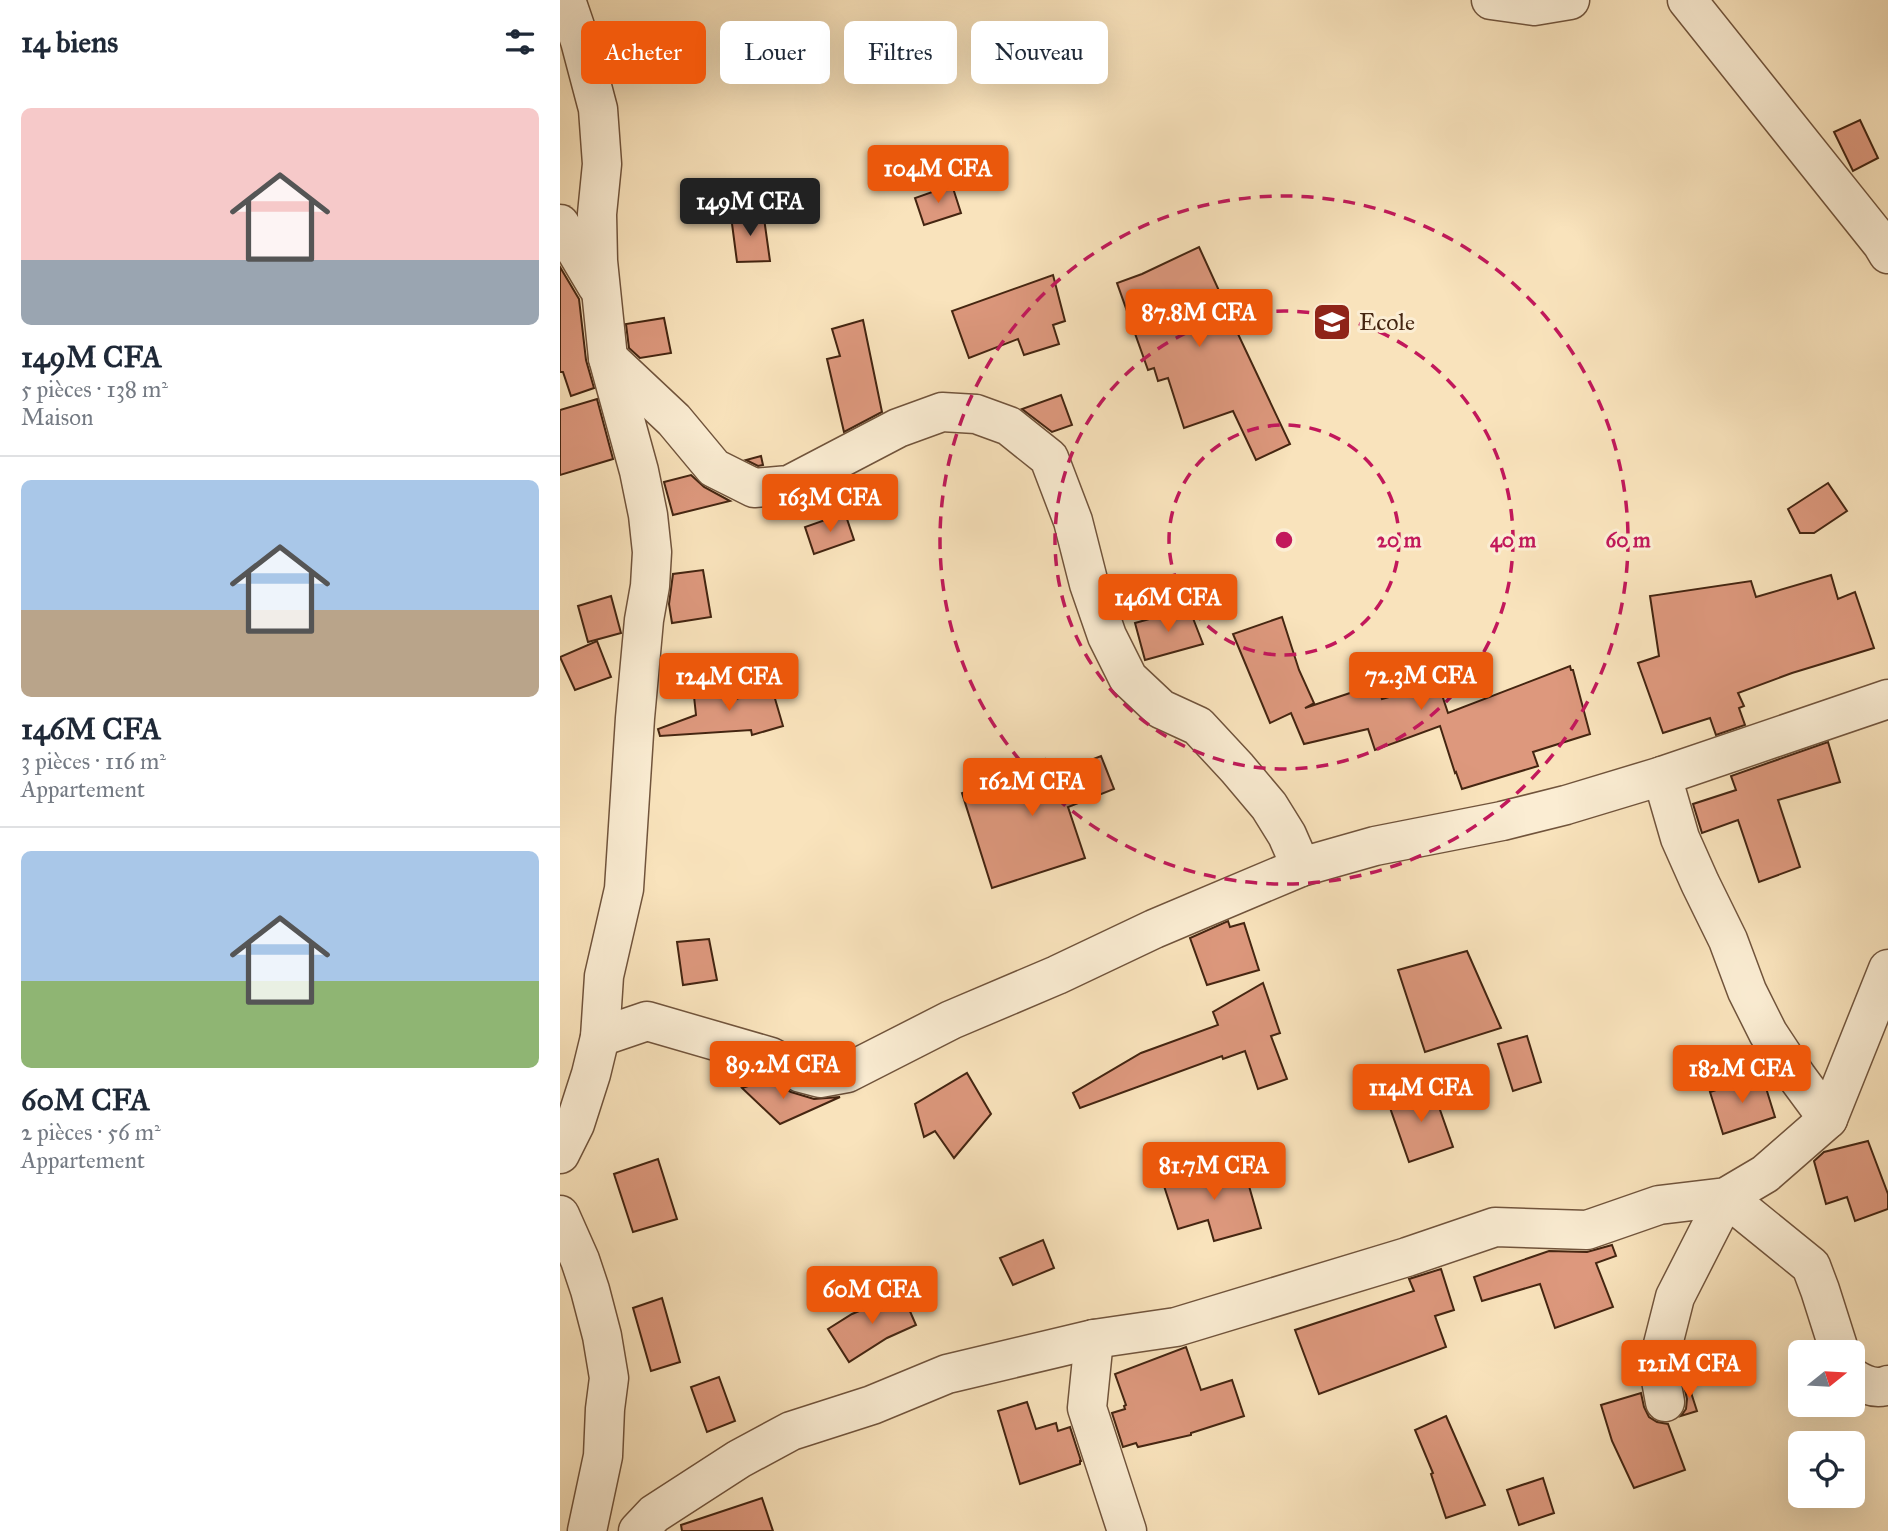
<!DOCTYPE html>
<html lang="fr">
<meta charset="utf-8">
<style>
:root{--surface:#fff;--page:#f6f6f7;--text:#1f2937;--muted:#747a83;--line:#e0e1e3;--accent:#ea580c}
body{margin:0;font-family:"IM FELL Great Primer",serif;background:var(--page);color:var(--text);height:100vh;display:flex;flex-direction:column;font-size:26px;white-space:nowrap}
*{box-sizing:border-box;margin:0}
p{font-size:23px;color:var(--muted)}
.icon{flex:none;width:38px;height:38px;fill:none;stroke:currentColor;stroke-width:2;stroke-linecap:round;stroke-linejoin:round}
.map{position:relative;flex:1;overflow:hidden}
.drawer{display:flex;flex-direction:column;background:var(--surface);width:560px}
.drawer>*{flex:none}
.hud{position:absolute;left:21px;top:21px;width:665px;height:63px;display:flex;gap:14px}
.needle{width:46px;rotate:72deg}
.buttons{position:absolute;left:1228px;top:1340px;display:grid;gap:14px}
.buttons a{display:grid;place-items:center;width:77px;height:77px;border-radius:10px;background:var(--surface);box-shadow:0 7px 28px #0002;font-size:35px}
.price{position:absolute;translate:-50% -60px;padding:0 16px;border-radius:7px;background:var(--accent);color:#fff;font-size:23px;line-height:46px;filter:drop-shadow(0 2px 4px #0008)}
.price::after{content:'';position:absolute;left:50%;top:42px;width:21px;height:16px;margin-left:-10px;background:inherit;clip-path:polygon(0 0,100% 0,50% 100%)}
.price.selected{background:#222;color:#fff}
ul{padding:0;list-style:none}
li{display:grid;align-content:center;gap:14px;height:371px;padding:0 21px}
li+li{border-top:2px solid var(--line)}
li span{display:grid;place-items:center;height:217px;border-radius:10px;color:#555}
li>.icon{margin-inline-start:auto}
span .icon{width:126px;height:126px;fill:#fffc;stroke-width:1}
li b{font-size:30px}
h2{display:flex;justify-content:space-between;align-items:center;height:84px;padding:0 21px;font-size:30px}
.pill{padding:0 24px;border-radius:10px;background:var(--surface);box-shadow:0 7px 28px #0002;font-size:24px;line-height:63px}
.pill.selected{background:var(--accent);color:#fff}
main{display:flex;flex:1;min-height:0}
.map>svg:first-child{display:block}
.building{fill:#dd987d;stroke:#442511;stroke-width:2}
.lines{fill:none;stroke-linecap:round;stroke-linejoin:round}
.minor-casing{stroke:#71543c;stroke-width:41}
.minor{stroke:#fbedd3;stroke-width:38}
.ring{fill:none;stroke:#c2185b;stroke-width:3.5;stroke-dasharray:12 9}
.labels{text-anchor:middle;stroke-width:6;stroke-linejoin:round;paint-order:stroke}
.poi-label{font-size:24px;fill:#442511;stroke:#fbedd3;text-anchor:start}
.centre{fill:#c2185b;stroke:#fbedd3;stroke-width:3.5}
.ring-label{font-size:21px;text-anchor:middle;font-weight:bold;fill:#c2185b;stroke:#fbedd3;stroke-width:6;stroke-linejoin:round;paint-order:stroke}
</style>
<main>
<section class="drawer">
<h2>14 biens<svg class="icon" aria-label="filters" viewBox="0 0 24 24"><path d="M4 7h16M4 17h16"/><circle cx="9" cy="7" r="2"/><circle cx="15" cy="17" r="2"/></svg></h2>
<ul>
<li><span style="background:linear-gradient(#f6c9c9 70%,#9aa5b1 0)"><svg class="icon" aria-label="home" viewBox="0 0 24 24"><path d="M3 11l9-7 9 7M6 9v11h12V9"/></svg></span><div><b>149M CFA</b><p>5 pièces · 138 m²</p><p>Maison</p></div></li>
<li><span style="background:linear-gradient(#a9c7e8 60%,#b9a48a 0)"><svg class="icon" aria-label="home" viewBox="0 0 24 24"><path d="M3 11l9-7 9 7M6 9v11h12V9"/></svg></span><div><b>146M CFA</b><p>3 pièces · 116 m²</p><p>Appartement</p></div></li>
<li><span style="background:linear-gradient(#a9c7e8 60%,#8fb573 0)"><svg class="icon" aria-label="home" viewBox="0 0 24 24"><path d="M3 11l9-7 9 7M6 9v11h12V9"/></svg></span><div><b>60M CFA</b><p>2 pièces · 56 m²</p><p>Appartement</p></div></li>
</ul>
</section>
<div class="map">
<svg width="1328" height="1531" viewBox="0 0 1328 1531">
<rect width="100%" height="100%" fill="#f9e3bc"/>
<filter id="stains"><feTurbulence type="fractalNoise" baseFrequency=".00286" numOctaves="4"/><feColorMatrix values="0 0 0 0 .2 0 0 0 0 .09 0 0 0 0 .02 0 0 0 .5 -.17"/></filter>
<radialGradient id="worn" r=".72"><stop offset=".6" stop-color="#630" stop-opacity="0"/><stop offset="1" stop-color="#630" stop-opacity=".3"/></radialGradient>
<!-- building -->
<g class="building">
<path d="M1300,120L1318,158L1293,171L1274,132Z"/>
<path d="M392,185L401,213L364,225L355,198Z"/>
<path d="M203,211L210,261L177,262L171,216Z"/>
<path d="M639,247L661,295L660,296L730,444L696,460L673,411L624,428L608,378L598,381L594,368L588,370L557,283L582,274Z"/>
<path d="M0,267L19,299L26,360L34,388L11,396L3,372H0Z"/>
<path d="M493,275L505,321L493,325L499,344L464,355L458,339L409,358L392,311Z"/>
<path d="M104,318L111,353L80,358L69,348L66,324Z"/>
<path d="M303,320L322,412L284,432L267,359L280,356L272,329Z"/>
<path d="M501,395L512,425L492,432L462,409Z"/>
<path d="M37,399L53,459L0,475V410Z"/>
<path d="M201,456L203,465L198,466L186,460Z"/>
<path d="M131,475L144,487L170,501L113,515L104,482Z"/>
<path d="M1268,483L1287,511L1254,533H1240L1228,509Z"/>
<path d="M285,513L294,540L254,554L245,527Z"/>
<path d="M143,570L151,617L112,623L109,604L113,574Z"/>
<path d="M1271,575L1278,599L1295,592L1314,648L1232,673L1178,693L1184,706L1179,708L1185,725L1156,735L1150,718L1103,733L1078,663L1099,656L1090,596L1191,581L1196,597Z"/>
<path d="M51,596L61,633L28,642L18,606Z"/>
<path d="M629,608L643,644L585,660L575,623Z"/>
<path d="M722,617L739,670L754,703L745,708L817,684L822,699L878,683L888,713L1010,666L1011,670H1013L1030,734L973,752L978,766L902,789L896,772L895,773L880,726L815,750L808,729L744,744L731,713L710,723L673,634Z"/>
<path d="M37,641L51,677L15,690L0,657Z"/>
<path d="M163,685L166,703L211,685L223,726L192,735L191,730L100,736L98,729L136,715L133,687Z"/>
<path d="M1268,742L1280,782L1218,800L1240,867L1199,882L1178,820L1142,833L1133,804L1176,790L1171,776Z"/>
<path d="M541,756L554,789L508,807L525,858L432,888L402,793L442,779L440,772L485,759L490,776Z"/>
<path d="M668,921L670,927L684,923L699,970L647,985L630,938Z"/>
<path d="M149,939L157,980L123,985L117,942Z"/>
<path d="M907,951L941,1028L865,1052L838,970Z"/>
<path d="M703,983L720,1033L711,1036L727,1079L698,1089L685,1051L663,1059L662,1056L520,1108L513,1093L581,1053L658,1025L653,1012Z"/>
<path d="M967,1036L981,1082L953,1091L938,1044Z"/>
<path d="M407,1073L431,1114L394,1158L375,1131L364,1137L355,1104Z"/>
<path d="M1202,1075L1215,1117L1163,1134L1150,1092Z"/>
<path d="M207,1080L231,1092L254,1099L280,1097L220,1124L182,1088Z"/>
<path d="M872,1087L893,1147L849,1162L828,1102Z"/>
<path d="M1308,1141L1328,1194V1209L1295,1221L1287,1197L1266,1204L1254,1161L1264,1152Z"/>
<path d="M98,1159L117,1219L73,1232L54,1174Z"/>
<path d="M656,1164L661,1179L685,1172L701,1228L654,1241L648,1220L618,1229L604,1186L620,1181L619,1176Z"/>
<path d="M483,1240L494,1268L453,1285L440,1258Z"/>
<path d="M1052,1245L1056,1256L1036,1263L1053,1307L995,1328L980,1284L922,1301L914,1277L989,1251L1027,1252Z"/>
<path d="M881,1269L894,1310L875,1316L886,1347L759,1394L735,1330L854,1291L849,1279Z"/>
<path d="M342,1293L356,1325L327,1338L289,1362L268,1329L292,1314Z"/>
<path d="M102,1298L120,1362L91,1371L73,1308Z"/>
<path d="M626,1347L641,1390L672,1380L684,1416L631,1433V1435L578,1447L576,1443L563,1447L552,1413L565,1409L564,1406L566,1405L555,1374Z"/>
<path d="M159,1377L175,1421L147,1432L131,1387Z"/>
<path d="M1127,1380L1137,1411L1121,1416L1126,1409L1127,1399L1123,1381Z"/>
<path d="M1081,1393L1084,1407L1089,1417L1097,1422L1108,1424L1125,1470L1074,1488L1052,1441L1041,1405Z"/>
<path d="M467,1402L476,1429L496,1423L498,1431L510,1427L521,1461H520V1464L460,1484L438,1411Z"/>
<path d="M886,1416L925,1505L886,1518L871,1474L873,1473L855,1430Z"/>
<path d="M983,1478L994,1513L959,1525L947,1490Z"/>
<path d="M202,1498L213,1531H122L121,1525Z"/>
</g>
<g class="lines">
<defs>
<g id="minor">
<path d="M931,0L974,6L1010,0"/>
<path d="M1127,0L1322,244L1328,254"/>
<path d="M0,224L37,286"/>
<path d="M48,358L114,420L154,468L194,488L229,485L338,428L382,412L416,414L449,426L489,458L513,521L529,584L547,636L568,678L601,709L638,726L677,768L709,806L727,835L741,867"/>
<path d="M1102,776L1120,838L1140,883L1168,940L1187,991L1208,1033L1237,1077L1268,1119"/>
<path d="M40,1037L87,1021L211,1057L241,1073L260,1078L287,1073L391,1020L497,975L594,929L741,867L815,846L942,821L1006,805L1102,776L1328,699"/>
<path d="M0,1154L15,1124L31,1074L40,1037L44,976L64,889L75,718L84,620L90,586L92,552L88,515L79,471L48,358L38,261L37,214L42,164L38,109L20,41L6,0"/>
<path d="M0,1215L20,1260L30,1290L42,1336L49,1378L45,1409L43,1456L27,1531"/>
<path d="M534,1339L527,1408L567,1531"/>
<path d="M1293,1378C1304,1385 1316,1390 1328,1385"/>
<path d="M1105,1402L1098,1364L1115,1297L1166,1197L1251,1266L1260,1290L1280,1353"/>
<path d="M78,1531L94,1514L179,1459L231,1431L312,1405L387,1374L534,1339L616,1327L847,1257L935,1227L1027,1230L1099,1205L1166,1197L1205,1174L1268,1119L1328,969"/>
</g>
</defs>
<!-- minor casing -->
<use href="#minor" class="minor-casing"/>
<!-- minor -->
<use href="#minor" class="minor"/>
</g>
<!-- distance rings -->
<g class="ring">
<circle cx="724" cy="540" r="115"/>
<circle cx="724" cy="540" r="229"/>
<circle cx="724" cy="540" r="344"/>
</g>
<!-- icons -->
<defs>
<symbol id="school-square" viewBox="-11 -11 22 22"><rect x="-9" y="-9" width="18" height="18" rx="4" fill="#8f2418" stroke="#fbedd3"/><path d="M0-5L7-2L0 1L-7-2ZM-4 1L0 2.5L4 1V4Q0 6-4 4Z" fill="#fff"/></symbol>
</defs>
<g fill-rule="evenodd">
<use href="#school-square" x="750" y="300" width="44" height="44"/>
</g>
<g class="labels">
<!-- poi labels -->
<g class="poi-label">
<text x="799" y="330">Ecole</text>
</g>
</g>
<circle cx="724" cy="540" r="10" class="centre"/>
<g class="ring-label">
<text x="839" y="547">20 m</text>
<text x="953" y="547">40 m</text>
<text x="1068" y="547">60 m</text>
</g>
<rect width="100%" height="100%" filter="url(#stains)"/>
<rect width="100%" height="100%" fill="url(#worn)"/>
</svg>
<div class="buttons">
<a><svg class="needle" viewBox="-14 -14 28 28"><path d="M0-13l5 13h-10z" fill="#e53935"/><path d="M0 13l5-13h-10z" fill="#747a83"/></svg></a>
<a><svg class="icon" aria-label="locate" viewBox="0 0 24 24"><circle cx="12" cy="12" r="6"/><path d="M12 2v4M12 18v4M2 12h4M18 12h4"/></svg></a>
</div>
<b class="price" style="left:378px;top:205px">104M CFA</b>
<b class="price selected" style="left:190px;top:238px">149M CFA</b>
<b class="price" style="left:639px;top:349px">87.8M CFA</b>
<b class="price" style="left:270px;top:534px">163M CFA</b>
<b class="price" style="left:608px;top:634px">146M CFA</b>
<b class="price" style="left:861px;top:712px">72.3M CFA</b>
<b class="price" style="left:169px;top:713px">124M CFA</b>
<b class="price" style="left:472px;top:818px">162M CFA</b>
<b class="price" style="left:223px;top:1101px">89.2M CFA</b>
<b class="price" style="left:1182px;top:1105px">182M CFA</b>
<b class="price" style="left:861px;top:1124px">114M CFA</b>
<b class="price" style="left:654px;top:1202px">81.7M CFA</b>
<b class="price" style="left:312px;top:1326px">60M CFA</b>
<b class="price" style="left:1129px;top:1400px">121M CFA</b>
<div class="hud">
<a class="pill selected">Acheter</a>
<a class="pill">Louer</a>
<a class="pill">Filtres</a>
<a class="pill">Nouveau</a>
</div>
</div>
</main>
